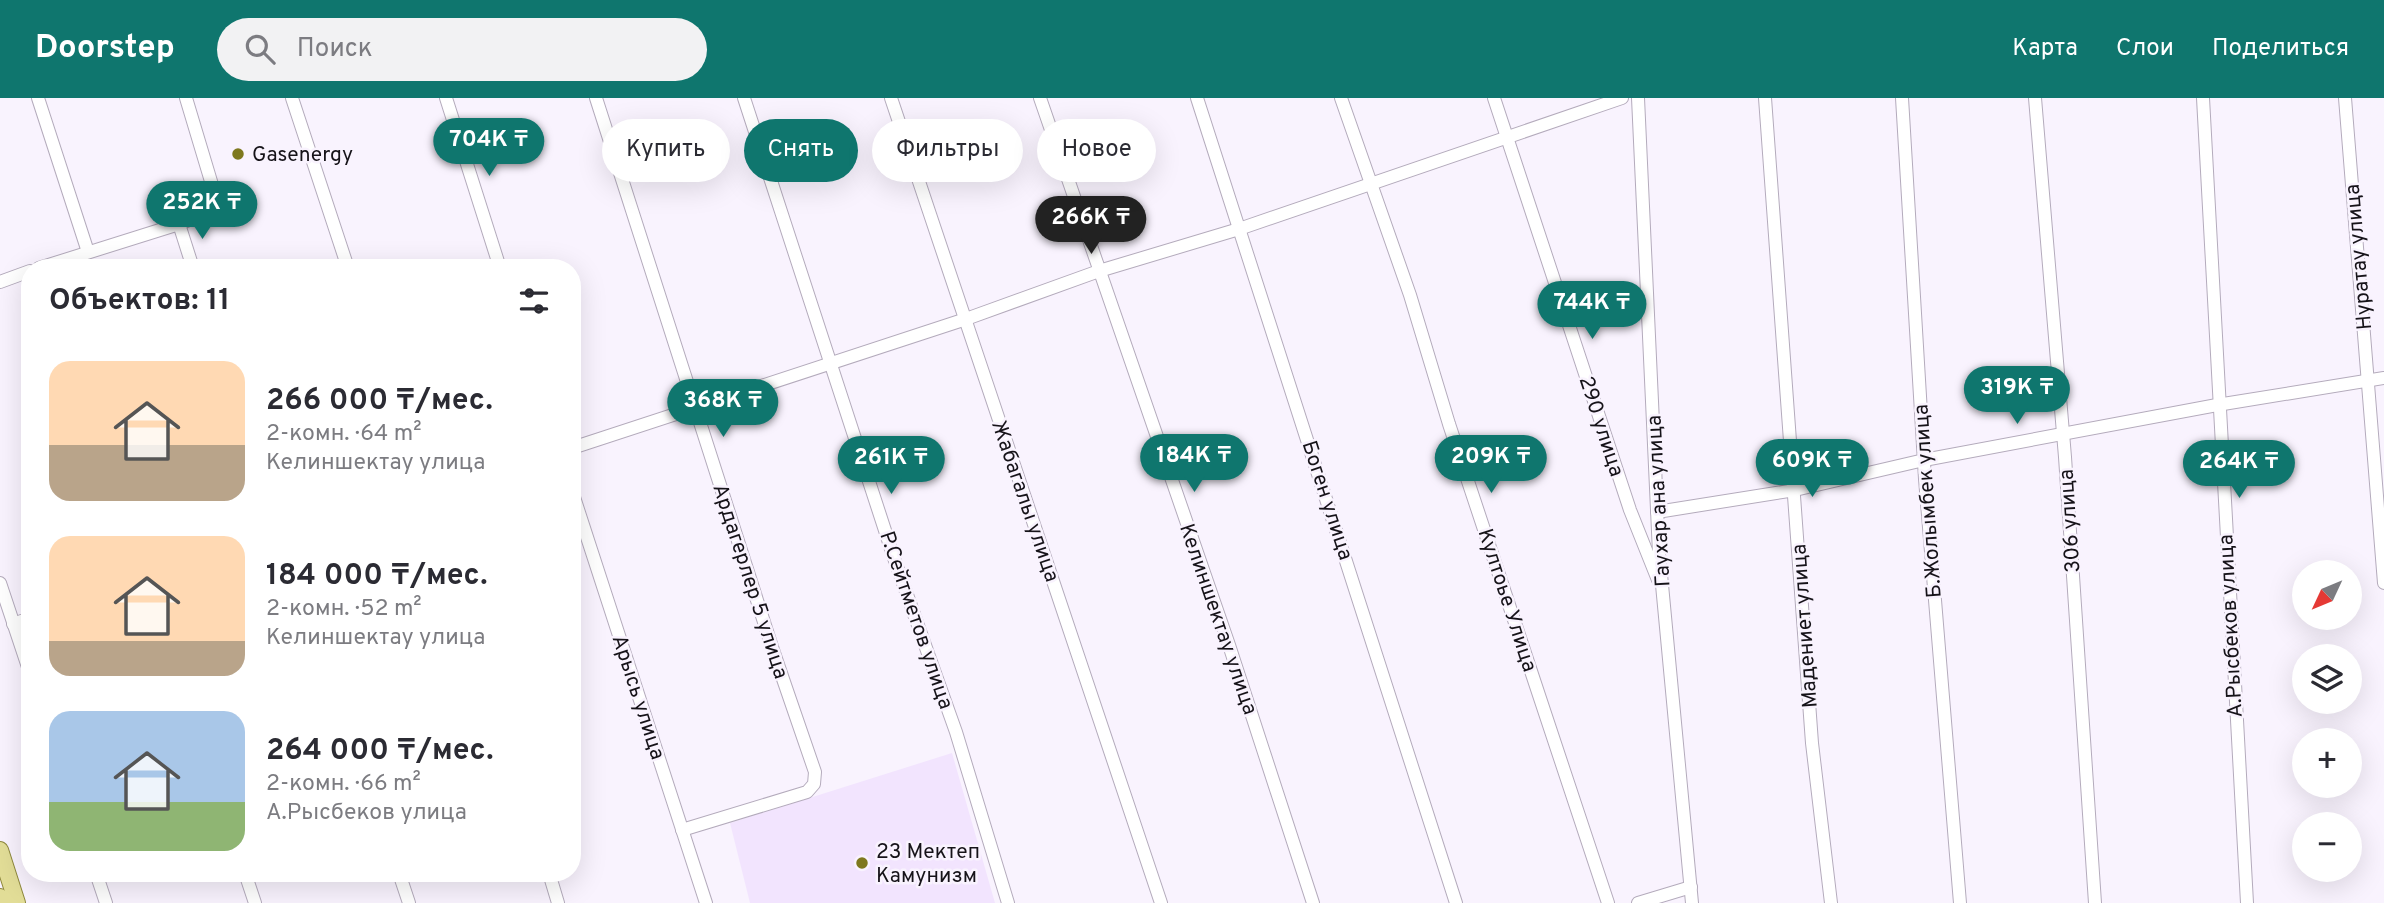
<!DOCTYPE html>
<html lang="ru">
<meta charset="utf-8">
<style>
:root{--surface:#fff;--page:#f2f2f3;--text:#2b2b33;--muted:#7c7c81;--accent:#0f766e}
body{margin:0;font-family:Overpass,sans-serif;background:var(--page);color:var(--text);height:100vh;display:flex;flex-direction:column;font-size:26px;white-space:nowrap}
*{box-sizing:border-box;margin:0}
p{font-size:23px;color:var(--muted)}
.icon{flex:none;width:38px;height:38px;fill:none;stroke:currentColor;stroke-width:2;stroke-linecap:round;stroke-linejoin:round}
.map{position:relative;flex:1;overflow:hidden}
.side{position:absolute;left:21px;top:161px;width:560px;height:623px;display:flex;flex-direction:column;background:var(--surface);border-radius:28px;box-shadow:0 7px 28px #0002}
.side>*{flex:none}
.top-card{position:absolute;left:602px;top:21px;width:665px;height:63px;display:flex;gap:14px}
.needle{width:46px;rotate:226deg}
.tools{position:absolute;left:2292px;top:462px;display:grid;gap:14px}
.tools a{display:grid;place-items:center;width:70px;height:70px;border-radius:50%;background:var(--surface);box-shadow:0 7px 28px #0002;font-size:35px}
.price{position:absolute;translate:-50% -60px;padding:0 16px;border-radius:24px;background:var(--accent);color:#fff;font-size:23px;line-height:46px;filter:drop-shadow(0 2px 4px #0008)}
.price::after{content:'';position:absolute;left:50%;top:42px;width:21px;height:16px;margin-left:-10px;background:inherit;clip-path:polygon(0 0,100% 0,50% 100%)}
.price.selected{background:#222;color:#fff}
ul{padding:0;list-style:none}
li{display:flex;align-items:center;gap:21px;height:175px;padding:0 28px}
li span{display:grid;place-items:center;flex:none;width:196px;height:140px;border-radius:21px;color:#555}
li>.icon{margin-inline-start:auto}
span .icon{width:84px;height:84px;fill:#fffc;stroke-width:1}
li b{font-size:30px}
h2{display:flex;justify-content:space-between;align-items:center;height:84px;padding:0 28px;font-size:30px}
.pill{padding:0 24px;border-radius:32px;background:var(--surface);box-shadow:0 7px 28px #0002;font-size:24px;line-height:63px}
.pill.selected{background:var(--accent);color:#fff}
header{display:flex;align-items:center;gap:42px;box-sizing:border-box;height:98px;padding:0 35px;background:var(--accent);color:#fff}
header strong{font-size:33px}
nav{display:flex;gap:38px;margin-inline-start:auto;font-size:24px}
.search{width:490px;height:63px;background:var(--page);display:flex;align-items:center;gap:18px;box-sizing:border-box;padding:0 24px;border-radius:38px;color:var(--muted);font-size:26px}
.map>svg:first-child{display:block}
.built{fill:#f2e4fe}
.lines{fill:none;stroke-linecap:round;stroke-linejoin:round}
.minor-casing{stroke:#b4abbc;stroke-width:14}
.major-casing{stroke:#8e883d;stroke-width:18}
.minor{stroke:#fff;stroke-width:12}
.major{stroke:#e2dd97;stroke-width:16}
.poi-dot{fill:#7e781e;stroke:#f9f3fe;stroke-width:2.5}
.labels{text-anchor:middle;stroke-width:5;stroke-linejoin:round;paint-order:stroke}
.poi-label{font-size:21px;fill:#161319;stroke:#f9f3fe;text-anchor:start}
.street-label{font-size:21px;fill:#161319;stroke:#f9f3fe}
</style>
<header>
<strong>Doorstep</strong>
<div class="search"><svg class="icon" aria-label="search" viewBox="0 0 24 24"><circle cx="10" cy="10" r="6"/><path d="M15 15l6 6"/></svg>Поиск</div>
<nav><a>Карта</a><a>Слои</a><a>Поделиться</a></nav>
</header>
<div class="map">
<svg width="2384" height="805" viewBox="0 0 2384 805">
<rect width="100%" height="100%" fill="#f9f3fe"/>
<!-- built -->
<path class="built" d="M952,655L995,805H750L730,725Z"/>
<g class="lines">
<defs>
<g id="minor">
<path d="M38,0L88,154"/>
<path d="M292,0L348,170"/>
<path d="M446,0L500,170"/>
<path d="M596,0L772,549L815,674L814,686L807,694L682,732"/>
<path d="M744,0L894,460L956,634L1008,805"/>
<path d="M891,0L1161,805"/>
<path d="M1040,0L1229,547L1313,805"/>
<path d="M1197,0L1456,805"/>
<path d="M1341,0L1410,197L1449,326L1608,805"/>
<path d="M1494,0L1630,412L1658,482"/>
<path d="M1638,0L1659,455L1692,805"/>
<path d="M1765,0L1812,645L1831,805"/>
<path d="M1902,0L1925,381L1960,805"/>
<path d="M2035,0L2065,359L2095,805"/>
<path d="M2203,0L2247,805"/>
<path d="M2345,0L2384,485"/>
<path d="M179,126L193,170"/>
<path d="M39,170L179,126L219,110L186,0"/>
<path d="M0,184L30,173"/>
<path d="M572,350L966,221L1099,173L1239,131L1622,0"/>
<path d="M572,393L706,805"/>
<path d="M1657,414L1795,392L1924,362L2217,307L2384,280"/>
<path d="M0,485L30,575"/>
<path d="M13,526L30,520"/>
<path d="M96,775L106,805"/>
<path d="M245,775L255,805"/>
<path d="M399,775L409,805"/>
<path d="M549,775L558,805"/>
<path d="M1638,805L1691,789"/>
</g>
<g id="major">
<path d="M0,752L17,805"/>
<path d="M0,799L2,805"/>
</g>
</defs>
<!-- minor casing -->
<use href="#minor" class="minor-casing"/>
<!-- major casing -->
<use href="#major" class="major-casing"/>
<!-- minor -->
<use href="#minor" class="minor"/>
<!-- major -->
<use href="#major" class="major"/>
</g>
<!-- markers -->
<g class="poi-dot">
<circle cx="238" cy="56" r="7"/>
<circle cx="862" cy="765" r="7"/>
</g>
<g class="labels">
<!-- poi labels -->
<g class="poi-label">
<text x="252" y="63">Gasenergy</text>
<text x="876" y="760">23 Мектеп<tspan x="876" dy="24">Камунизм</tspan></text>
</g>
<!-- street labels -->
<g class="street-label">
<text transform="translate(2358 159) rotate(-95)" y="7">Нуратау улица</text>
<text transform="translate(1602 328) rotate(72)" y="7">290 улица</text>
<text transform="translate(1328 402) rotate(72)" y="7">Боген улица</text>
<text transform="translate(1026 403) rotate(71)" y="7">Жабагалы улица</text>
<text transform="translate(1658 403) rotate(-93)" y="7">Гаухар ана улица</text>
<text transform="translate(1927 403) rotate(-94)" y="7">Б.Жолымбек улица</text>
<text transform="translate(2069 423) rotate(-94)" y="7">306 улица</text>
<text transform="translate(751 483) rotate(72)" y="7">Ардагерлер 5 улица</text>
<text transform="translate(1508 502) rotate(72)" y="7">Култоье Улица</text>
<text transform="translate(1219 521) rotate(71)" y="7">Келиншектау улица</text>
<text transform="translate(917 522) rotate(71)" y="7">Р.Сейтметов улица</text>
<text transform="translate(1804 528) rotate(-94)" y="7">Мадениет улица</text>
<text transform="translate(2230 528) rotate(-93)" y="7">А.Рысбеков улица</text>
<text transform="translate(639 599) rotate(72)" y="7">Арысь улица</text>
</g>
</g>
</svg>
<div class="tools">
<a><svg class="needle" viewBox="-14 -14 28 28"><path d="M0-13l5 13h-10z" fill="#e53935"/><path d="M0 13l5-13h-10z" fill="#7c7c81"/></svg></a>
<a><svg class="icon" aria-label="layers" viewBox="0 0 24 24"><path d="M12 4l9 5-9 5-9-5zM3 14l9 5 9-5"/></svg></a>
<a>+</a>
<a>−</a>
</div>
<b class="price" style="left:489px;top:80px">704K ₸</b>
<b class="price" style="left:202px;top:143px">252K ₸</b>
<b class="price selected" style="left:1091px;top:158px">266K ₸</b>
<b class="price" style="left:1592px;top:243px">744K ₸</b>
<b class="price" style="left:2017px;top:328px">319K ₸</b>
<b class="price" style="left:723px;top:341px">368K ₸</b>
<b class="price" style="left:1194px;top:396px">184K ₸</b>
<b class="price" style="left:1491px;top:397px">209K ₸</b>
<b class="price" style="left:891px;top:398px">261K ₸</b>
<b class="price" style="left:1812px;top:401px">609K ₸</b>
<b class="price" style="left:2239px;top:402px">264K ₸</b>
<div class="top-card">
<a class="pill">Купить</a>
<a class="pill selected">Снять</a>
<a class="pill">Фильтры</a>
<a class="pill">Новое</a>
</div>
<section class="side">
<h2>Объектов: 11<svg class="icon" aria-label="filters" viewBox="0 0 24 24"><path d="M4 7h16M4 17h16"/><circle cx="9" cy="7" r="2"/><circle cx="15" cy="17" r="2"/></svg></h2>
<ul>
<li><span style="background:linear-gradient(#ffd9b3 60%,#b9a48a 0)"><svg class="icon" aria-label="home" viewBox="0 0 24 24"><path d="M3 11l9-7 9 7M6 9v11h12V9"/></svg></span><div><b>266 000 ₸/мес.</b><p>2-комн. · 64 m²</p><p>Келиншектау улица</p></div></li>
<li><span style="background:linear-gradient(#ffd9b3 75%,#b9a48a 0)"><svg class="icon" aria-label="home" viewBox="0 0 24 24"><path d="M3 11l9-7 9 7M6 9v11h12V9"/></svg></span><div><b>184 000 ₸/мес.</b><p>2-комн. · 52 m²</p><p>Келиншектау улица</p></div></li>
<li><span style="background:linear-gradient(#a9c7e8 65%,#8fb573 0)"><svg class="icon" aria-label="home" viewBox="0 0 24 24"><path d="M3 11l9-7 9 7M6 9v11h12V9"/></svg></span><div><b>264 000 ₸/мес.</b><p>2-комн. · 66 m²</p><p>А.Рысбеков улица</p></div></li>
</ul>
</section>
</div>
